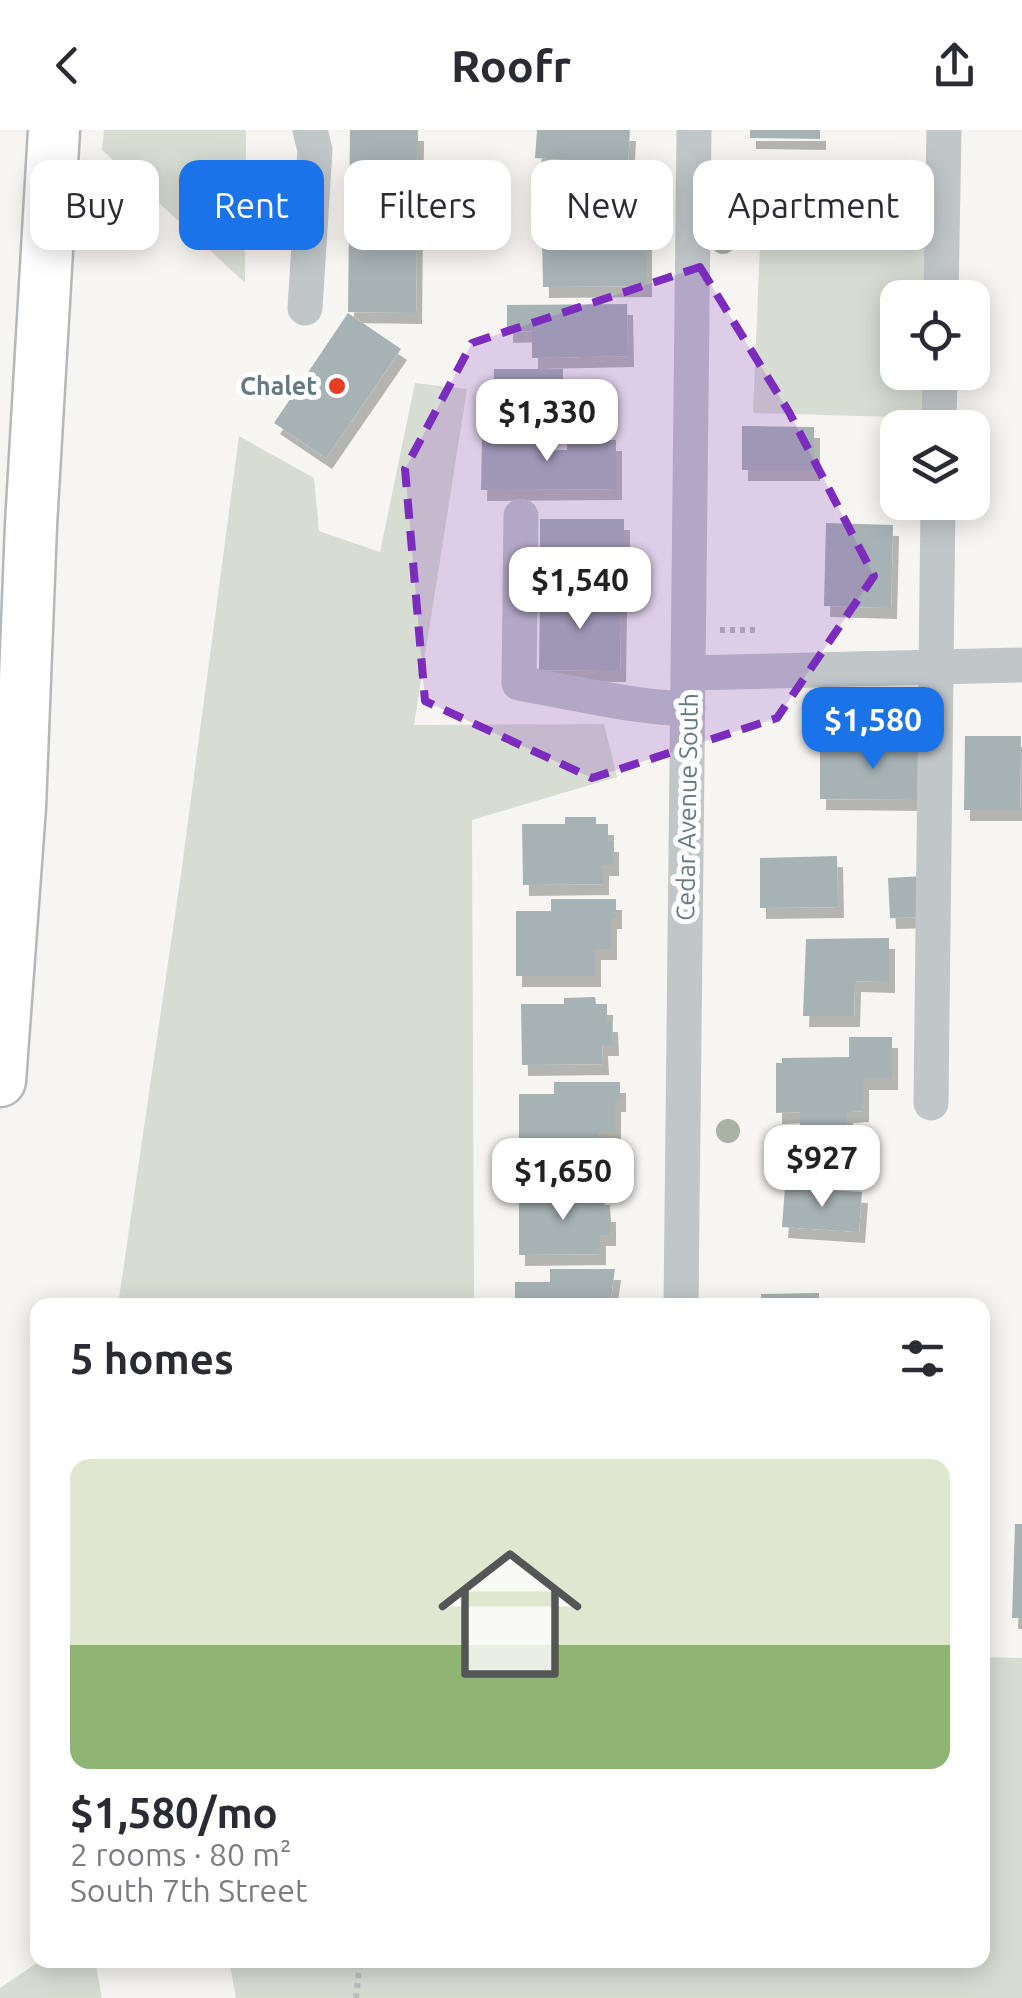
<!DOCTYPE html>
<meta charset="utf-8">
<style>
:root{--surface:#fff;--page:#f2f2f3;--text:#2b2b33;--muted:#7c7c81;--accent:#1a73e8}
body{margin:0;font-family:Ubuntu,sans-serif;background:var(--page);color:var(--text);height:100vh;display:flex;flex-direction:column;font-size:38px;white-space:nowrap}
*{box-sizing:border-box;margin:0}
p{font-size:32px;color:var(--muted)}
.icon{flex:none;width:55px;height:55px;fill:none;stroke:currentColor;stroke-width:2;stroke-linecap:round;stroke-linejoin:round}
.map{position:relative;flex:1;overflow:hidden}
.sheet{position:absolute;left:30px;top:1168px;width:960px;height:670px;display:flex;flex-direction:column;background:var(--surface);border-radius:20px;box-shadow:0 5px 25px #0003}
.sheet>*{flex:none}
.hud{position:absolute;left:30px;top:30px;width:962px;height:90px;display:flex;gap:20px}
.fabs{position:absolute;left:880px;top:150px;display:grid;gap:20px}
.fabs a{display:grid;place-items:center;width:110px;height:110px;border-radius:20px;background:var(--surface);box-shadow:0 5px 25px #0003;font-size:50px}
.price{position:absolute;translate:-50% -85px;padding:0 22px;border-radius:20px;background:#fff;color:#222;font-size:32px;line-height:65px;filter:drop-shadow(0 2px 5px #0008)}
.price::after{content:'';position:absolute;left:50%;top:60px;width:30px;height:22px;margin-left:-15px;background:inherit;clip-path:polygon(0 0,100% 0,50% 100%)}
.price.on{background:var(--accent);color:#fff}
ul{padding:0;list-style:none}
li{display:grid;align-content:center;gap:20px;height:530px;padding:0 40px}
li span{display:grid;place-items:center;height:310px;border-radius:20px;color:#555}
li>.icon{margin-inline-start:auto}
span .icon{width:180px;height:180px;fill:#fffc;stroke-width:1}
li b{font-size:42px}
h2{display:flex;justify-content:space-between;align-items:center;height:120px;padding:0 40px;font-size:42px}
.pill{padding:0 35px;border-radius:20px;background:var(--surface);box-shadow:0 5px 25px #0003;font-size:35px;line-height:90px}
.pill.on{background:var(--accent);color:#fff}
header{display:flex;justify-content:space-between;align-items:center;height:130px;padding:0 40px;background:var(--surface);font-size:45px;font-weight:600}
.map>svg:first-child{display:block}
.green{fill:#d7ddd3}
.building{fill:#a7b2b5;filter:url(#shadow)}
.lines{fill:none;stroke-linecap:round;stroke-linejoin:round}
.highway-casing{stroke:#b4b8bb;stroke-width:55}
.path{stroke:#bbbec0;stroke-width:6;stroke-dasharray:5 5;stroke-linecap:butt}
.minor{stroke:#c1c6c8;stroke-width:35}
.highway{stroke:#fff;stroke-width:50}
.tree{fill:#a9b2a3}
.marked{fill:#7b2cbf;fill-opacity:0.2;stroke:#7b2cbf;stroke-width:8;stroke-dasharray:20 12;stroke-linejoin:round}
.poi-dot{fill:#e73d21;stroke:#fff;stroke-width:4}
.labels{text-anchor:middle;stroke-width:10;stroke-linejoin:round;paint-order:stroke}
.poi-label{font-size:25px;font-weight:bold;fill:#647984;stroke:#fff;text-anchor:end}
.street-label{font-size:25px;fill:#647984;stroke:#fff}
</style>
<header><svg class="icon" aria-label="back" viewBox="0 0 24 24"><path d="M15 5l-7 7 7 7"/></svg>Roofr<svg class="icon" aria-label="share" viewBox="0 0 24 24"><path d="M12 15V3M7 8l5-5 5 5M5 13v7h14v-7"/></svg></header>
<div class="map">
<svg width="1022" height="1868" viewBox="0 0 1022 1868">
<defs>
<filter id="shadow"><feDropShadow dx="6" dy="11" stdDeviation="0" flood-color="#0004"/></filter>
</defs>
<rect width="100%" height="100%" fill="#f6f5f2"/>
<!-- green -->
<g class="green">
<path d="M104,0H246L245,153L102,20Z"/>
<path d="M762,67L937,70L934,167L898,168V242L932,243L931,288L753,283Z"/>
<path d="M415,253L467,259L414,595L604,594L617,647L472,690L474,1175H118L181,744L239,306L314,348L319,401L380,422Z"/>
<path d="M983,1527L1022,1528V1868H236L229,1830H982Z"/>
<path d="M41,1830H95L102,1868H0V1858Z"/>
</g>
<!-- building -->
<g class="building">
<path d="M350,0H418L416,183L348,182Z"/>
<path d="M537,0H630L628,34L535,28Z"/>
<path d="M750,0H820V9L750,8Z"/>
<path d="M646,105V156L543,157L542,107Z"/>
<path d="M627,174L628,226L532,228V201L507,202V175Z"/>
<path d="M348,183L401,219L326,328L274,293Z"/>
<path d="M494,239H563V265L587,266L586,292L493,291Z"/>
<path d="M742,296L814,297V340H742Z"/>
<path d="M482,306H546V320H567V310H616V359L481,360Z"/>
<rect x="540" y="389" width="84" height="64"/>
<path d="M826,393L893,395L891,478L824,476Z"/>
<path d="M540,464L621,465L620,541L539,540Z"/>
<path d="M965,606H1021L1020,680H964Z"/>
<path d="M820,614L926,615V670L820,669Z"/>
<path d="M565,687H596V694H608V711H613V735H603V754L523,755L522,694H565Z"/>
<path d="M837,726L838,777L760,778V728Z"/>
<path d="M924,746L925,787L890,788L888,748Z"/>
<path d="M551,769H616V788H611V819H595V846H516V781H551Z"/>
<path d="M889,808V852L855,851L854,886H803L806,809Z"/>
<path d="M595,867L596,874H607V891H612L613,915H602L603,934L522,935L521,874H564V868Z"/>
<path d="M849,907H892V949H863V981L847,982V1006H800V982L776,983V933H782V928L849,927Z"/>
<path d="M554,952H620V971H615V1001H599L598,1029H519V964H554Z"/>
<path d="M562,1057H593V1064H604L605,1081H610V1105H600V1124L519,1125V1064H562Z"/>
<path d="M785,1057L862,1062L859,1102L782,1097Z"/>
<path d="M550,1139H615L610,1175H515V1152H550Z"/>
<path d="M819,1163V1175H761V1164Z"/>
<path d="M1015,1394H1022V1488H1012Z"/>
</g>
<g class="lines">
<defs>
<path id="highway" d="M0,951L20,677L31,395L54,0"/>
</defs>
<!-- highway casing -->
<use href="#highway" class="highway-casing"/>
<!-- path -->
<g class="path">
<path d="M720,500H758"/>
<path d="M356,1868L360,1830"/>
</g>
<!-- minor -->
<g class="minor">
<path d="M941,168L944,0"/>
<path d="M305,178L315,20L310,0"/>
<path d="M939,298L940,242"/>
<path d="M521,386L519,553C575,563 631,577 688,579"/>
<path d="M689,543L1022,535"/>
<path d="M931,973L938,372"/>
<path d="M681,1175L694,0"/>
</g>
<!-- highway -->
<use href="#highway" class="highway"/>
</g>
<!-- trees -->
<g class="tree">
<circle cx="735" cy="58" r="12"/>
<circle cx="723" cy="112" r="12"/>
<circle cx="728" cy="1001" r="12"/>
</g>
<!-- marked area -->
<path class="marked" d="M700,137L789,282L874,446L777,588L592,648L425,571L405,339L472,213Z"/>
<!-- markers -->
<circle class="poi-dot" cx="337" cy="256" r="10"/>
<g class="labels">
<!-- poi labels -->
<g class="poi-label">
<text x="317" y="265">Chalet</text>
</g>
<!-- street labels -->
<g class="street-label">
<text transform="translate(687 677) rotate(-89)" y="9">Cedar Avenue South</text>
</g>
</g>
</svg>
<div class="fabs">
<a><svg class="icon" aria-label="locate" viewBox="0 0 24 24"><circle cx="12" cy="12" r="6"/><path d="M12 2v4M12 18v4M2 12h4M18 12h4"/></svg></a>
<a><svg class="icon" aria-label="layers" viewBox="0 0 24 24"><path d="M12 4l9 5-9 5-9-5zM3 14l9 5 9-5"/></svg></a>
</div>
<b class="price" style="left:547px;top:334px">$1,330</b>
<b class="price" style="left:580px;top:502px">$1,540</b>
<b class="price on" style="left:873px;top:642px">$1,580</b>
<b class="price" style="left:822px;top:1080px">$927</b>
<b class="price" style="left:563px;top:1093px">$1,650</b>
<div class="hud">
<a class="pill">Buy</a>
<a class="pill on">Rent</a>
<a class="pill">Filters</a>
<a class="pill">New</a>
<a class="pill">Apartment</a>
</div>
<section class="sheet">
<h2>5 homes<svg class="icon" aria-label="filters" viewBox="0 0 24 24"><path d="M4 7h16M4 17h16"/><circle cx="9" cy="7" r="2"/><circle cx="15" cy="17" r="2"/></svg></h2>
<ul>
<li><span style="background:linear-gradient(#dfe7d0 60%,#8fb573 0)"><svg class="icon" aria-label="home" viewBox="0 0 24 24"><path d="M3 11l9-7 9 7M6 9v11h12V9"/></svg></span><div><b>$1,580/mo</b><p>2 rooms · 80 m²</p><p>South 7th Street</p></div></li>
</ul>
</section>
</div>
